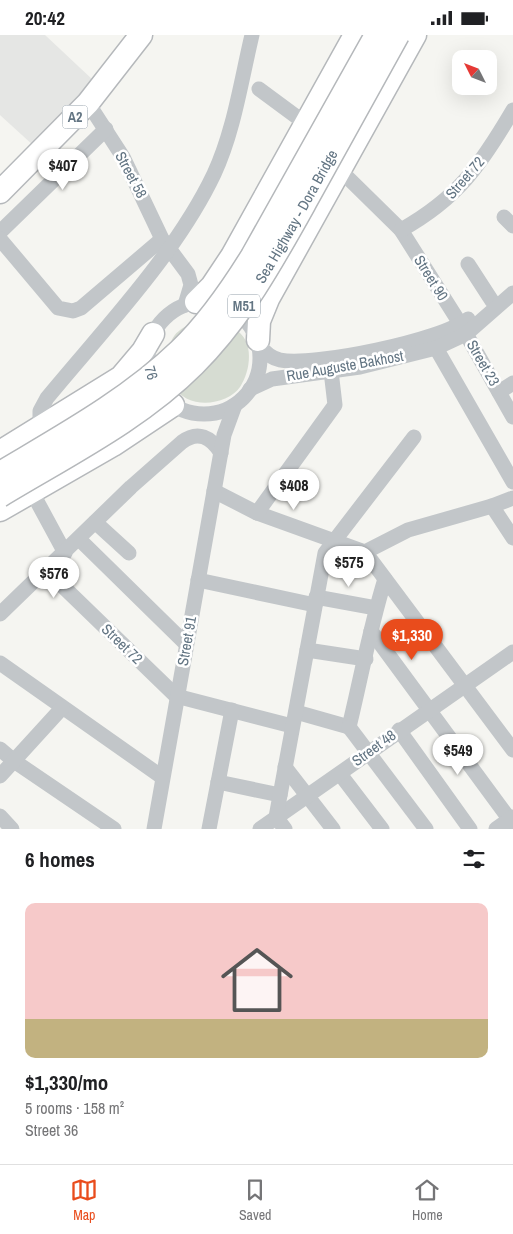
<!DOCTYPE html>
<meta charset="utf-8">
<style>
:root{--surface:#fff;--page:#f6f6f6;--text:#202124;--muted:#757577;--line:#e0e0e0;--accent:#e94c1c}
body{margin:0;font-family:"Archivo Narrow",sans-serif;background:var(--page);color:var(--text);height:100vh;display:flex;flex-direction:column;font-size:19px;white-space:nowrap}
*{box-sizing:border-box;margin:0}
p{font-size:16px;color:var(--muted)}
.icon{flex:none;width:28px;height:28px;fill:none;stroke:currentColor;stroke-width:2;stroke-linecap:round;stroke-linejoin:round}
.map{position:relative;height:794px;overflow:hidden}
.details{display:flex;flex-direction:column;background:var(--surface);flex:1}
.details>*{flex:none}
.needle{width:32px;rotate:312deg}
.fabs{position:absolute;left:452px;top:15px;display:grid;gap:10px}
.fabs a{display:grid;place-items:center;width:45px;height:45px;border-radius:10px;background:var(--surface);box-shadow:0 5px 20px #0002;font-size:25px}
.price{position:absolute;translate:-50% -42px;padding:0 11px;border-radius:18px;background:#fff;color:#222;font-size:16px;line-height:32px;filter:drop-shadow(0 1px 2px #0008)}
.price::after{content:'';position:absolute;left:50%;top:30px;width:15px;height:11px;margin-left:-8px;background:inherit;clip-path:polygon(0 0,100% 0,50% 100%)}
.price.current{background:var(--accent);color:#fff}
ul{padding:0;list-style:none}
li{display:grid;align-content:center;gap:10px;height:265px;padding:0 25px}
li+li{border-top:1px solid var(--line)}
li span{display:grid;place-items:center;height:155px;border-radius:10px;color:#555}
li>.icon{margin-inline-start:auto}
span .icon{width:90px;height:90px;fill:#fffc;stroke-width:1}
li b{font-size:21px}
h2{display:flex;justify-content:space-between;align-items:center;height:60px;padding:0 25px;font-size:21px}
.status{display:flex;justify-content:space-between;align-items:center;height:35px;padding:0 25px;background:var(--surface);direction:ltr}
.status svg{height:14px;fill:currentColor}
.tabs{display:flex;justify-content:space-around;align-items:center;height:70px;border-top:1px solid var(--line);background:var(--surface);font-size:14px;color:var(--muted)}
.tabs a{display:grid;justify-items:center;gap:2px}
.tabs .current{color:var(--accent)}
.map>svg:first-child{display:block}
.built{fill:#e5e6e4}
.green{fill:#d6dcd2}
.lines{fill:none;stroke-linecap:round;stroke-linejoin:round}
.highway-casing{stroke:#b5b8bb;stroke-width:25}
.minor{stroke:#c2c6c9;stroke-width:15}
.highway{stroke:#fff;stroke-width:22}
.highway-bridge-casing{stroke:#b5b8bb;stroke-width:25;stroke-linecap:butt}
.highway-bridge{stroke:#fff;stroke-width:22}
.labels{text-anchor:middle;stroke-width:5;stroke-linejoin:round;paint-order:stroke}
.shield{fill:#fff;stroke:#929ea8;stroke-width:1}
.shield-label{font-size:14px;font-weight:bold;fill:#637583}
.street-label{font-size:15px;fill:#637583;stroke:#fff}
</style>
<div class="status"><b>20:42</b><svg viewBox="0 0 49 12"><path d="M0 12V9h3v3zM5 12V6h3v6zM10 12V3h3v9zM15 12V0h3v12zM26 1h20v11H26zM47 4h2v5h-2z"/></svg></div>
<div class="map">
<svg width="513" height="794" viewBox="0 0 513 794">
<rect width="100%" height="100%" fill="#f5f5f1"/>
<!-- built -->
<path class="built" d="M0,0H45L94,46L34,111L0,80Z"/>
<!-- green -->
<path class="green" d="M197,286C208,288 224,288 234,294C255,304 251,336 240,352C227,371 186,375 174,351C172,347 172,338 171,333C167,305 171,297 197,286Z"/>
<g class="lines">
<defs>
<g id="highway">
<path d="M0,157L88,68L141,0"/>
<path d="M196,267L212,251L232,221L355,0"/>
<path d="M258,305L259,286L268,264L415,0"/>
<path d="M0,417L121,342L143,316L153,299"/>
<path d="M0,475L113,410L173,370"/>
</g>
</defs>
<!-- highway casing -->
<use href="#highway" class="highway-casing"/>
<!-- minor -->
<g class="minor">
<path d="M259,54L305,88"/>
<path d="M88,68L123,122L162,204L188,239L191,250L185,270"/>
<path d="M341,136L401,195L461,290L513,382"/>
<path d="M504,182L513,191"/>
<path d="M401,195C458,163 480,131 513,75"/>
<path d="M0,197L106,94"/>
<path d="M0,204L58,273L73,276L81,273L162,204"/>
<path d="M468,229L492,266"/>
<circle cx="204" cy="323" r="56"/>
<path d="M259,310C265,318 271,323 280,325C313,332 442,305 468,284"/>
<path d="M436,313L513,447"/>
<path d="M250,354L272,344L360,332L436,313L466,299L513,258"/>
<path d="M499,357L513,348"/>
<path d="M40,392V376L47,363C103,295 176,219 214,139C234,96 241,46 252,0"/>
<path d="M214,456L257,478L365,517L513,715"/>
<path d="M32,457L65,518"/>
<path d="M492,471L513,503"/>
<path d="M257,478L335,370L331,336"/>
<path d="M95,487L129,518"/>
<path d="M79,504L186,609"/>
<path d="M365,517L408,495L492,471L513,463"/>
<path d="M47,536L176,661L292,691"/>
<path d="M198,545L315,570"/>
<path d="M316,562L376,573"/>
<path d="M0,579L131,452L182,407C198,395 211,402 221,418"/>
<path d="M371,596L513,789"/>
<path d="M307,615L366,624"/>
<path d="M0,628L162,742"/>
<path d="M296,677L349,692"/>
<path d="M349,692C361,643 370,592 385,544"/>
<path d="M349,692L426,794"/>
<path d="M399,695L470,794"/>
<path d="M0,714L14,726L114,794"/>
<path d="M285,732L333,794"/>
<path d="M340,739L382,794"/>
<path d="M0,741L62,673"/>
<path d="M218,747L280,760"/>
<path d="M0,781L12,794"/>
<path d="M154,794L224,400L235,370"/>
<path d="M209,794L232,675"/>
<path d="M260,794L513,617"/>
<path d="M285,794L276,782L325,518L414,402"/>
<path d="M496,794L513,782"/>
</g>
<!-- highway -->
<use href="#highway" class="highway"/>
<defs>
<g id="highway-bridge">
<path d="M0,438C62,401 128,365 180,315C209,287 231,255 252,221L376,0"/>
<path id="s1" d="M0,461C66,421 139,385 194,330C244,280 276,220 310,159C339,106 369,53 398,0"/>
</g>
</defs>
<!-- highway-bridge casing -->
<use href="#highway-bridge" class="highway-bridge-casing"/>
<!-- highway-bridge -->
<use href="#highway-bridge" class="highway-bridge"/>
</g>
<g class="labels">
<!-- shield labels -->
<g class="shield">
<rect x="62.5" y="70.5" width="25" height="23" rx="4"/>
<rect x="228" y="259.5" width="32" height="23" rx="4"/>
</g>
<g class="shield-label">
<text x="75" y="87">A2</text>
<text x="244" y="276">M51</text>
</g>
<!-- street labels -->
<g class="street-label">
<text transform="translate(131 140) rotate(62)" y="5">Street 58</text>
<text transform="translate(465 143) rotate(-49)" y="5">Street 72</text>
<text dy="5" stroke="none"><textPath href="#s1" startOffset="416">Sea Highway - Dora Bridge</textPath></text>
<text transform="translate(431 243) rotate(58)" y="5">Street 90</text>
<text transform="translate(483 328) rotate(60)" y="5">Street 23</text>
<text transform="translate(345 331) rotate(-10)" y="5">Rue Auguste Bakhost</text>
<text transform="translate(151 338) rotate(74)" y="5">76</text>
<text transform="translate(187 606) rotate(-80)" y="5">Street 91</text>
<text transform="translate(122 609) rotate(44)" y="5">Street 72</text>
<text transform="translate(374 713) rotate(-36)" y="5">Street 48</text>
</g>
</g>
</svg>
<div class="fabs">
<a><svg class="needle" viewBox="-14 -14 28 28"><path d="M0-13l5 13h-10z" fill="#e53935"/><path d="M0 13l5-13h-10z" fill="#757577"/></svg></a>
</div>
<b class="price" style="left:63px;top:156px">$407</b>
<b class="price" style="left:294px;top:476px">$408</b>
<b class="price" style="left:349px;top:553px">$575</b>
<b class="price" style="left:54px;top:564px">$576</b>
<b class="price current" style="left:412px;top:626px">$1,330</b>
<b class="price" style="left:458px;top:741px">$549</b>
</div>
<section class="details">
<h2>6 homes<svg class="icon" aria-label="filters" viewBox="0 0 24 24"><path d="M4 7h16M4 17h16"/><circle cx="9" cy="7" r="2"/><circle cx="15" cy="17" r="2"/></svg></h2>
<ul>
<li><span style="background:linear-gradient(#f6c9c9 75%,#c2b280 0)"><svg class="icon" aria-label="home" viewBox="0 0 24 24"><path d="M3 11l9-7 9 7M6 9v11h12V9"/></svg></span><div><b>$1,330/mo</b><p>5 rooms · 158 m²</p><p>Street 36</p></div></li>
</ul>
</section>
<nav class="tabs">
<a class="current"><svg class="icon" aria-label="map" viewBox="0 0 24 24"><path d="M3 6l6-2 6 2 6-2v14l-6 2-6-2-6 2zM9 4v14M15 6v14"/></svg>Map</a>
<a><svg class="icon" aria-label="saved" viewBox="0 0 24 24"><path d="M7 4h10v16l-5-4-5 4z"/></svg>Saved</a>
<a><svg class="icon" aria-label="home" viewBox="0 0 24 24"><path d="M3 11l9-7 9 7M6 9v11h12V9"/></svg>Home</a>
</nav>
